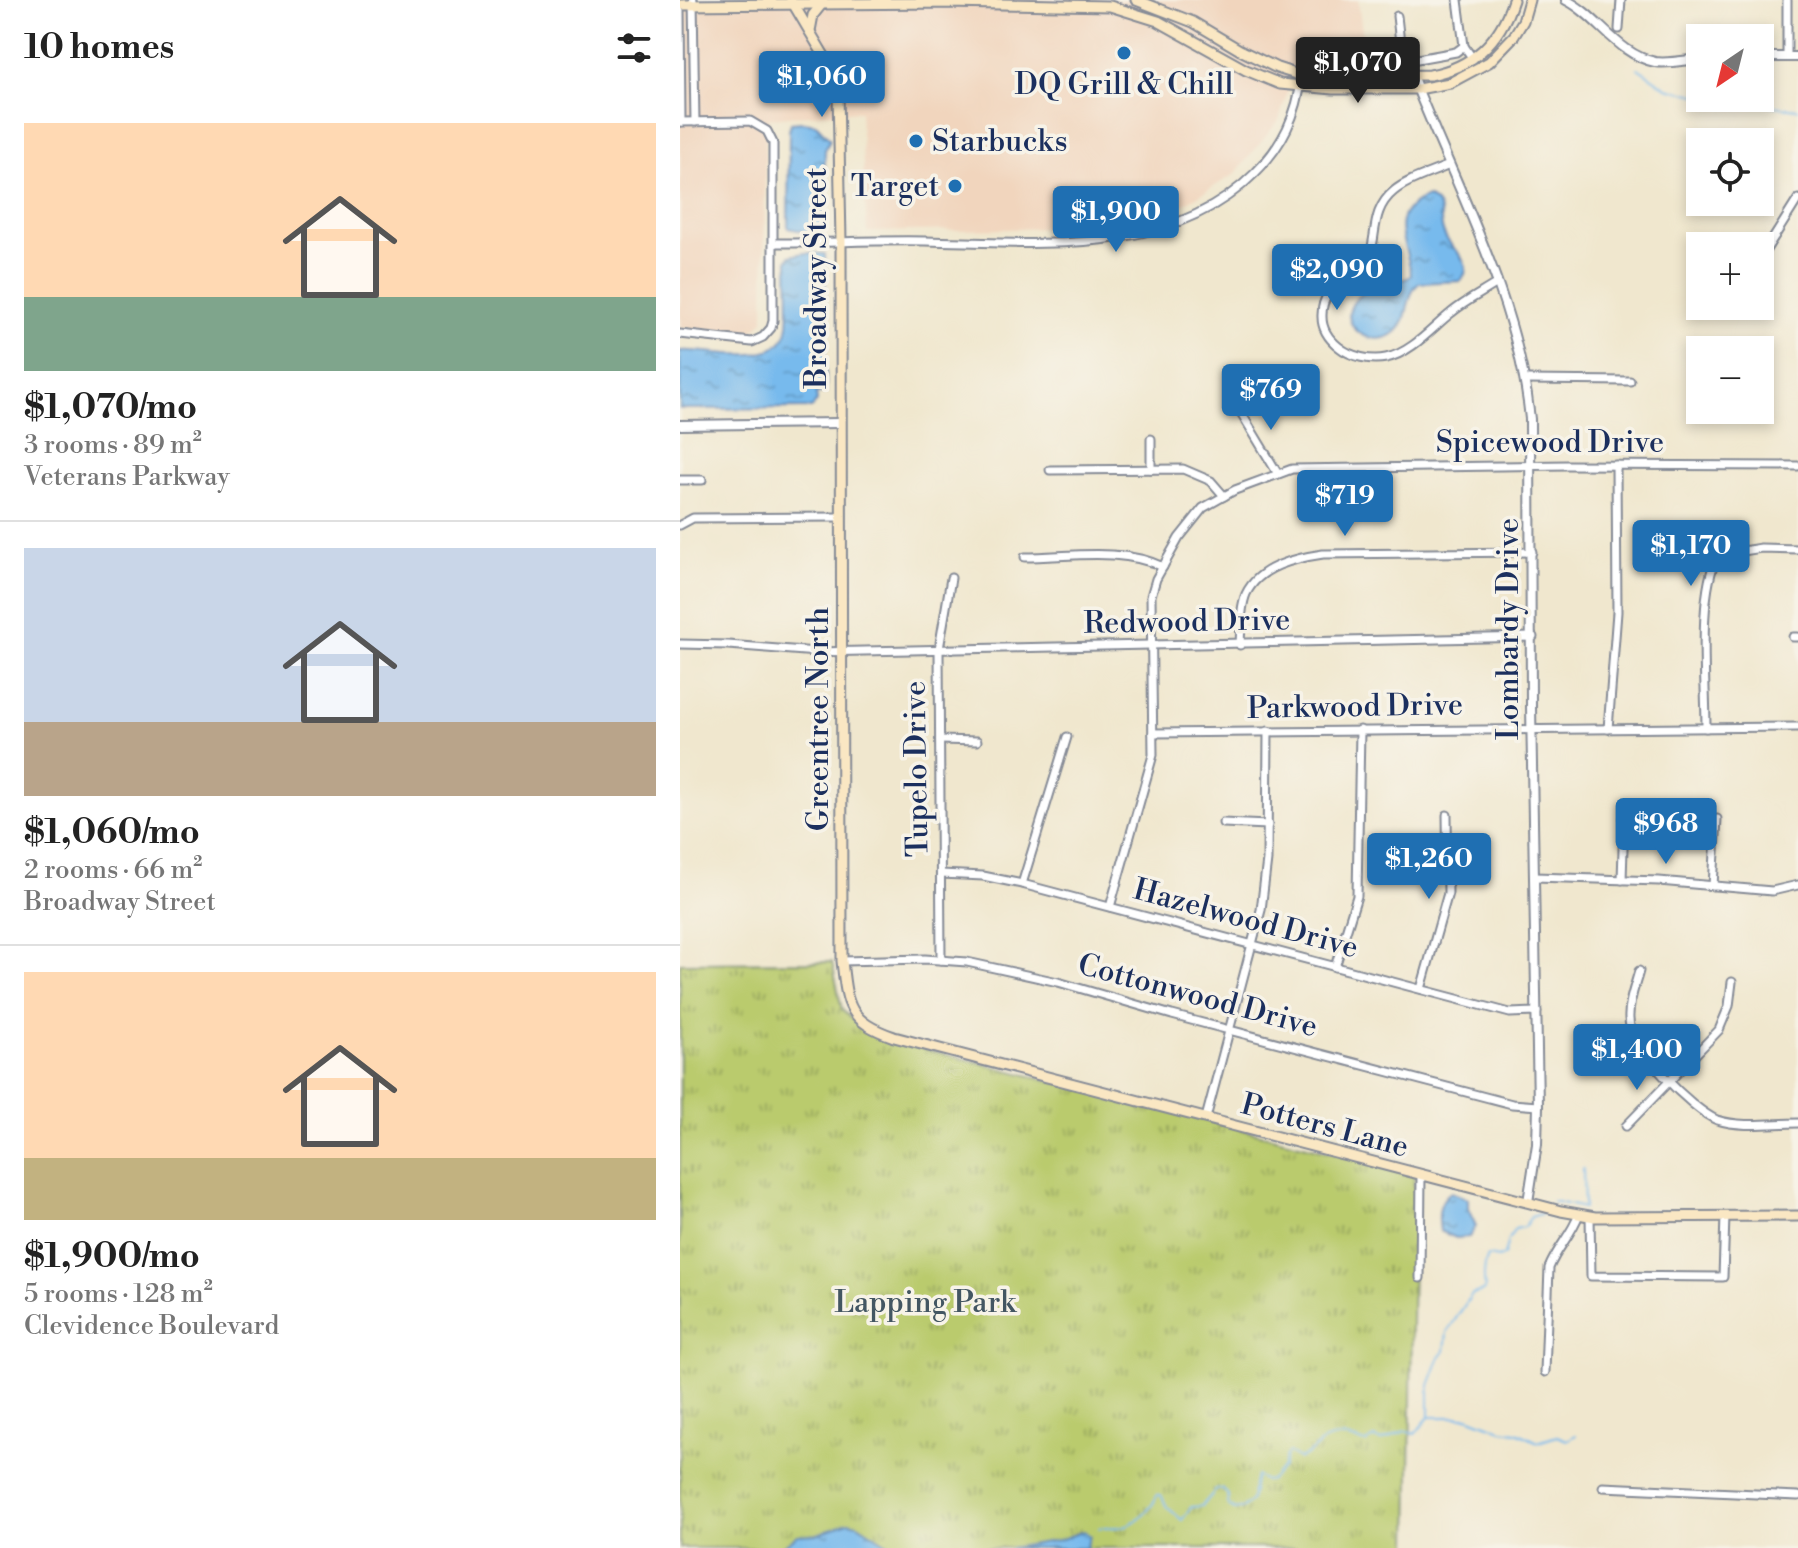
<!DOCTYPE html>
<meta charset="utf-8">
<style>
:root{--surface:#fff;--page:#f2f2f2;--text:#222;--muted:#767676;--line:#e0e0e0;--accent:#1f6fb2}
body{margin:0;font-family:"Libre Bodoni",serif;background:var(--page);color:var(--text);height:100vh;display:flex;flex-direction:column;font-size:30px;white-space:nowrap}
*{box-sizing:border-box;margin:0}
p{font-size:26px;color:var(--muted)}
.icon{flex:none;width:44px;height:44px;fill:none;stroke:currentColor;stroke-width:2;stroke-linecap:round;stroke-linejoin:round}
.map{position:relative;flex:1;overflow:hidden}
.drawer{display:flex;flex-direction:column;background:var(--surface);width:680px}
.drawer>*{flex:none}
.needle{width:52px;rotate:215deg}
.tools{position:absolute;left:1006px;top:24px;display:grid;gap:16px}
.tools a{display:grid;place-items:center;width:88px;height:88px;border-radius:0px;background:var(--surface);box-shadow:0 4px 12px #0003;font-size:40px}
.price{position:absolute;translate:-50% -68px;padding:0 18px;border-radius:8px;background:var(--accent);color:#fff;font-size:26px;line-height:52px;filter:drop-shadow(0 2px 4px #0008)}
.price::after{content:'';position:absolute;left:50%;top:48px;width:24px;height:18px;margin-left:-12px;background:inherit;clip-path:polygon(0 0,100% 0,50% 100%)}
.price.current{background:#222;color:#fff}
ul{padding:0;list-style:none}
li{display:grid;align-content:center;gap:16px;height:424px;padding:0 24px}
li+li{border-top:2px solid var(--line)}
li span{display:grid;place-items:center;height:248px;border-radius:0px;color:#555}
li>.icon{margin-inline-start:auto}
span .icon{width:144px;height:144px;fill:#fffc;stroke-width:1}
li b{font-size:34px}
h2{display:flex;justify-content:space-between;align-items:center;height:96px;padding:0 24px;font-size:34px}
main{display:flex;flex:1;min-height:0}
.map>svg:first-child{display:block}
.built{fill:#f1d5bd}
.park{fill:url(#park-tufts);stroke:#6a7d66;stroke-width:2}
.water{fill:url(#water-ripples);stroke:#4974a6;stroke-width:2}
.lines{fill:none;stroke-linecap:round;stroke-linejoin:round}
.stream{stroke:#77baed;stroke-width:2}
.minor-casing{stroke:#868b96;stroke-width:11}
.tertiary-casing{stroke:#868b96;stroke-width:12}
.secondary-casing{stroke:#868b96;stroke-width:13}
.minor{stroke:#fff;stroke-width:7}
.tertiary{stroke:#fff;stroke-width:8}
.secondary{stroke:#fae7c3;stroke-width:9}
.poi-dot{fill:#1f6fb2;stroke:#f7f3e8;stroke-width:3}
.labels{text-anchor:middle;stroke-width:7;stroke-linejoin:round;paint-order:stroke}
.poi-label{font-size:30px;fill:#1b2f5e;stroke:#f7f3e8}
.street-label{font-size:30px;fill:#1b2f5e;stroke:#f7f3e8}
.park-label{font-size:30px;fill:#435662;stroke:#f7f3e8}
</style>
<main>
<section class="drawer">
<h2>10 homes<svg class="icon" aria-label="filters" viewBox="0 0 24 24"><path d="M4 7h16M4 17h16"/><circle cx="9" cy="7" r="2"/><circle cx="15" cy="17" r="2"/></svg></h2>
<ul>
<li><span style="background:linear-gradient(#ffd9b3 70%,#7fa58c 0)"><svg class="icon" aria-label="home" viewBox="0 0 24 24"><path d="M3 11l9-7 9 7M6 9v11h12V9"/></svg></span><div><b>$1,070/mo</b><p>3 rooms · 89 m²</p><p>Veterans Parkway</p></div></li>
<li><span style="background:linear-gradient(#c9d6e8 70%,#b9a48a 0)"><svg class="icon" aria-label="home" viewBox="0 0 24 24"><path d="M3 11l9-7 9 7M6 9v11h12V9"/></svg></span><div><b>$1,060/mo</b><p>2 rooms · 66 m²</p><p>Broadway Street</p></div></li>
<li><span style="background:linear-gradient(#ffd9b3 75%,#c2b280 0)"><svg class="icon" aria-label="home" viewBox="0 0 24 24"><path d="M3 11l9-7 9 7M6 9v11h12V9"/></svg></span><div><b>$1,900/mo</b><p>5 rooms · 128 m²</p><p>Clevidence Boulevard</p></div></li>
</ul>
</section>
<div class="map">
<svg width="1118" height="1548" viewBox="0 0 1118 1548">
<defs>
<pattern id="park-tufts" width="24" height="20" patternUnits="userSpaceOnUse" patternTransform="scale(2)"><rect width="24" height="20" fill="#bacb6d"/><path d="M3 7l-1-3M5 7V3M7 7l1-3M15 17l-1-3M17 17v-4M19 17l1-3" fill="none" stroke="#96a55d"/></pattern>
<pattern id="water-ripples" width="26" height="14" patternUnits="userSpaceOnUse" patternTransform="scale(2)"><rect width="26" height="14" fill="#77baed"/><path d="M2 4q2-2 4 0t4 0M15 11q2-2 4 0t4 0" fill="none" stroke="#6198c3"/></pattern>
</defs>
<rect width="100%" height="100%" fill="#f7f3e8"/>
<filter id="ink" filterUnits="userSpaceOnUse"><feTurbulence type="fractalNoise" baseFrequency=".0125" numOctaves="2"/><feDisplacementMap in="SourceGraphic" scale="16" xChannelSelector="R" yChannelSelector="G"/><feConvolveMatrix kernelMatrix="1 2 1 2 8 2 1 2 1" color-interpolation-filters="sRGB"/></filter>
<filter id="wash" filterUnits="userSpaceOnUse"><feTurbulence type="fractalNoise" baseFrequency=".006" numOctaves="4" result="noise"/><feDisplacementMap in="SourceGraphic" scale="32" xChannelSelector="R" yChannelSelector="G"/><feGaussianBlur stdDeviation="1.8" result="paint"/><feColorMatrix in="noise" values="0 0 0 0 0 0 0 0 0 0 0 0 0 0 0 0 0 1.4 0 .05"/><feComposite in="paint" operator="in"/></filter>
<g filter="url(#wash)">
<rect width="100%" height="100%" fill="#f0e7ce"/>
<!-- built -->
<path class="built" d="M0,0H678L686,62L648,65L616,64L599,120L555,174L479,219L414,227L187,232L180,111L89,118L85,146L84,320L71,333L0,328Z"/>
<!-- park -->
<path class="park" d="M152,962L162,1010L185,1029L252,1051L734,1173L729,1548H0V963Z"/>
<!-- water -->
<g class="water">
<path d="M123,122L136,124L150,139L145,150L143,230L123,231L108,228L109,131L111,123Z"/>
<path d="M747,197C768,208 756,219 765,236C770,247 786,257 786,269C786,275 783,277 781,281L739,283C724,296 731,319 716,332C688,355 641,313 692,288C703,283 716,282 728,278L731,275C728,244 703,215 747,197Z"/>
<path d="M124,253L145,254L146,393H136L137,401L132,408L0,409V351C31,348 104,372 108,324C110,303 108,282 108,261L110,256Z"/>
<path d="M771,1192L788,1199V1209L796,1226L789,1237L776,1238L760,1231C758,1217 757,1201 771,1192Z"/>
<path d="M168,1522L178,1524L215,1548H100L118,1535L138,1534Z"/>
<path d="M404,1531L410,1536L406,1548H330L379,1540Z"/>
</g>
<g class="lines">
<!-- stream -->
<g class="stream">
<path d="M958,68L987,88L1020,96"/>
<path d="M1026,98L1118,109"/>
<path d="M873,1201L904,1208L903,1169"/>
<path d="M750,1417H788L822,1430L837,1432L858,1442L877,1436L887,1440L896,1435"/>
<path d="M419,1528C427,1526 431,1528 439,1527C453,1526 473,1509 477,1495H481L487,1507L502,1520L511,1507L522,1506L536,1490L542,1489L548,1495V1505L554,1510L563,1508L571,1501L576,1476L585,1481L591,1480L603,1467L606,1455L609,1453L619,1459C629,1455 633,1450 641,1443C652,1433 672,1438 686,1443L694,1438L701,1441L725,1431L735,1434L749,1417V1385L759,1359L765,1351L767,1332L792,1294L803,1291L805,1287C803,1278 804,1263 808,1256L818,1258L824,1255L828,1240L835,1229L844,1227L851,1217L863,1213"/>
</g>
</g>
</g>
<g filter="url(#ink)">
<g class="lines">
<defs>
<g id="minor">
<path d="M13,0L15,122"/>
<path d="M778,0L784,46L793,59"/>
<path d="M0,11L1,122"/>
<path d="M717,16L721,52L732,75"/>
<path d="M939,29L941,0"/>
<path d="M1107,57V0"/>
<path d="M726,61L776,52L784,46"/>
<path d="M0,122L70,121L87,131L93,143V321L91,328L83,337L72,342L0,334"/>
<path d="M769,165C752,173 728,179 714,191C688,212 699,242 686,264C672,288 641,281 642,317C642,330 650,340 659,347C671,357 691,361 706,358C731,353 752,328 771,313C785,301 802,293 817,283"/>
<path d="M94,243C144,243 195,240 246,241C356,243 490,259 575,173C603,145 617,115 622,76"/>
<path d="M1084,253L1118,199"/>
<path d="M846,380L950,381"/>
<path d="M557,406L598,474"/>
<path d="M471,439V469"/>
<path d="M370,470L503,469L531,481L544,496"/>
<path d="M0,480H22"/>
<path d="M0,525L13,518L160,517"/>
<path d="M1025,546L1038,555"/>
<path d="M345,557C389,557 442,547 483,567"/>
<path d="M1113,637H1118"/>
<path d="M0,644L48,645L137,652L853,637"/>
<path d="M560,645C561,629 560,608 566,594C579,566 616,558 643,554L852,552"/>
<path d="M1026,728C1026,682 1017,593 1038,555L1081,548L1118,549"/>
<path d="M928,729L937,612L936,465"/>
<path d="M473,733L1118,727"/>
<path d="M260,740L297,741"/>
<path d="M543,823L588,825"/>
<path d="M261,874L303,876L342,884L830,1013L857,1012"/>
<path d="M855,877L979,881L1092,891L1118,885"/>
<path d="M942,880L944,818"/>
<path d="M342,884L387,737"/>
<path d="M1033,886L1037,819"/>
<path d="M430,907L473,755L471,596L476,579L499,538L523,508L555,490L612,469L887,465L1118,466"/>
<path d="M261,960L259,649L271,578"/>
<path d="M162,961L245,959L287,962L378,982L492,1015L832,1104L858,1106"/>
<path d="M655,967L677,896L680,730"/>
<path d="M959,971C955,986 948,1003 949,1019C949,1046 1012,1110 1037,1120C1062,1128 1092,1123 1118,1123"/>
<path d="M741,989L768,893L767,815"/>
<path d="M526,1118L581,910L587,860L588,731"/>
<path d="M946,1126L1039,1030L1049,1006L1052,982"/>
<path d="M910,1216L911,1276L1043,1277L1045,1216"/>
<path d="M740,1278L741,1175"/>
<path d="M865,1372L869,1268C877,1248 892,1234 899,1214"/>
<path d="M923,1487L1118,1496"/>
</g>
<g id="tertiary">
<path d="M886,0C918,16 938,55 975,62C989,64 1006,60 1020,59"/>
<path d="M1080,57H1118"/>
<path d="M732,75C776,188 838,298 850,419L851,707L858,1106L857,1144L848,1202"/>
<path d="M0,425L161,423"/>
</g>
<g id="secondary">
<path d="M111,0L146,59L158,92L161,241L162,961C167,1006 168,1021 214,1037L881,1211L915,1217L1118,1216"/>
<path d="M456,0L513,22L560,50L597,68L622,76L750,75C793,67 820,41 833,0"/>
<path d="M0,5L267,3L430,6L478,21L566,70L600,84L653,89H738L770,83L809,62L834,36L843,21L849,0"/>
<path d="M130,31L133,15L141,5"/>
</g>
</defs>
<!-- minor casing -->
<use href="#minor" class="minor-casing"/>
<!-- tertiary casing -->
<use href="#tertiary" class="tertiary-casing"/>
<!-- secondary casing -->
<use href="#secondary" class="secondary-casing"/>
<!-- minor -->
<use href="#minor" class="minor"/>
<!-- tertiary -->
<use href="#tertiary" class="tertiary"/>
<!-- secondary -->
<use href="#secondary" class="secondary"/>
</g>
</g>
<!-- markers -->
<g class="poi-dot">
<circle cx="444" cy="53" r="8"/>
<circle cx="236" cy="141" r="8"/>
<circle cx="275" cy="186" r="8"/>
</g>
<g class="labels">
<!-- poi labels -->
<g class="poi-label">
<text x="444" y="94">DQ Grill &amp; Chill</text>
<text x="252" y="151" text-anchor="start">Starbucks</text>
<text x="259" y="196" text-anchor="end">Target</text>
</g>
<!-- street labels -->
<g class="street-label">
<text transform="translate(136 278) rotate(-90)" y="10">Broadway Street</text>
<text x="870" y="452">Spicewood Drive</text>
<text transform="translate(507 621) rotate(-1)" y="10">Redwood Drive</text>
<text transform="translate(828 629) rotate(-90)" y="10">Lombardy Drive</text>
<text transform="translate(675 706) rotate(-1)" y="10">Parkwood Drive</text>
<text transform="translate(138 719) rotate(-90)" y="10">Greentree North</text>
<text transform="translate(236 769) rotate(-91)" y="10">Tupelo Drive</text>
<text transform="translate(566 918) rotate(15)" y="10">Hazelwood Drive</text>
<text transform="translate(518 995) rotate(15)" y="10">Cottonwood Drive</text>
<text transform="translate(645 1125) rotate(15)" y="10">Potters Lane</text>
</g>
<!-- park labels -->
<g class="park-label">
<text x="245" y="1312">Lapping Park</text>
</g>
</g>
</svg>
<div class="tools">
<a><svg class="needle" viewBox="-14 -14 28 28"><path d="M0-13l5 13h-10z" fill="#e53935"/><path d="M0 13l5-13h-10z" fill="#767676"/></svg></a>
<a><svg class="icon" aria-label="locate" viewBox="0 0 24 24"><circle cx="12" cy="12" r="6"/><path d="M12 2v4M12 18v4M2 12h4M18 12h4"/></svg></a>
<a>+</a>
<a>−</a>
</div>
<b class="price current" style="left:678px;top:105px">$1,070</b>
<b class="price" style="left:142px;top:119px">$1,060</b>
<b class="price" style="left:436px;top:254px">$1,900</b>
<b class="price" style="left:657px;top:312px">$2,090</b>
<b class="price" style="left:591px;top:432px">$769</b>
<b class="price" style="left:665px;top:538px">$719</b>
<b class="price" style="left:1011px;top:588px">$1,170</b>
<b class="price" style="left:986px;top:866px">$968</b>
<b class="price" style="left:749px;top:901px">$1,260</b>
<b class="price" style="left:957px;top:1092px">$1,400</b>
</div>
</main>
